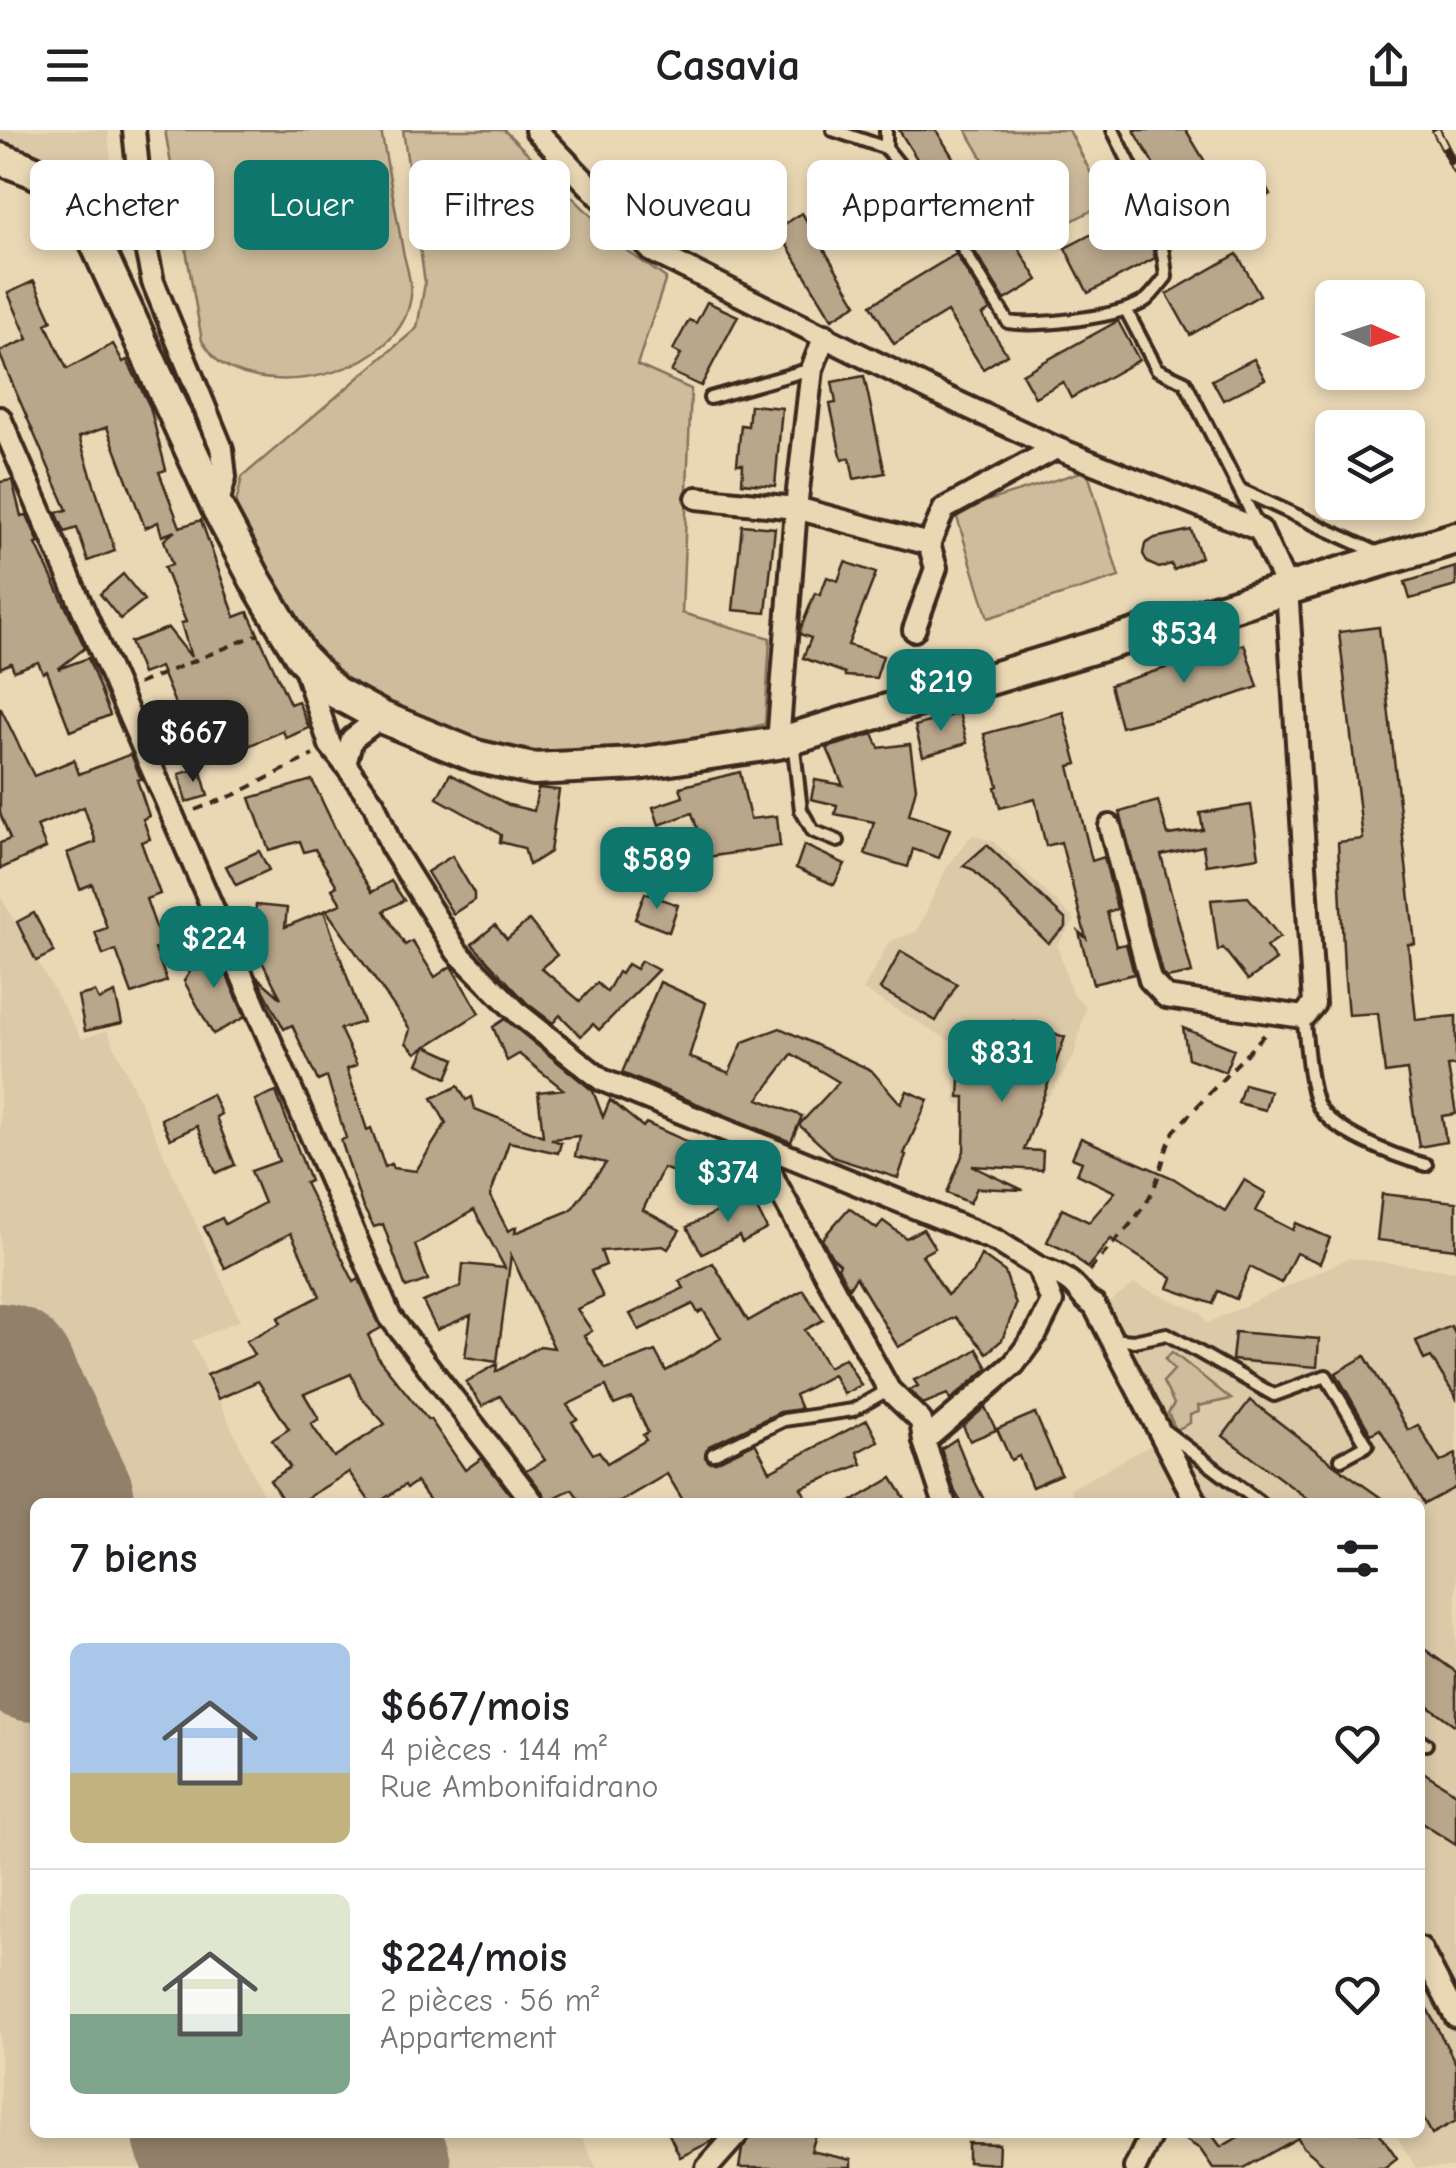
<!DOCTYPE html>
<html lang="fr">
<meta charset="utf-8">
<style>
:root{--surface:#fff;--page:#f6f6f6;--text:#202124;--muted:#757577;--line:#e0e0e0;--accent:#0f766e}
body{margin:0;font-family:"Comic Neue",sans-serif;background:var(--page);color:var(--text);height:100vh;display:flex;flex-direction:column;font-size:38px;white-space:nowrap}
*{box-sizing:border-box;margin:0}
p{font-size:32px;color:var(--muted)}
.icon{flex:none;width:55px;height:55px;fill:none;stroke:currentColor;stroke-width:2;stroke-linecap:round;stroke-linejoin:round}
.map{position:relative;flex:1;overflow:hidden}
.sheet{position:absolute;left:30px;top:1368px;width:1395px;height:640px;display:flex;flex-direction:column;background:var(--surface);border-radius:15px;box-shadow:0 5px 15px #0003}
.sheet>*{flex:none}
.hud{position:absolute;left:30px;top:30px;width:1398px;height:90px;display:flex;gap:20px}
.needle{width:65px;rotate:93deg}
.buttons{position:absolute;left:1315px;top:150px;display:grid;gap:20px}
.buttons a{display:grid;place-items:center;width:110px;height:110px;border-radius:15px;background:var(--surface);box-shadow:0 5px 15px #0003;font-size:50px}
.price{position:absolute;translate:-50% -85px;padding:0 22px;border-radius:20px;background:var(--accent);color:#fff;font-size:32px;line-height:65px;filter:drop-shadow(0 2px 5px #0008)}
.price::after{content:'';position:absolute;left:50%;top:60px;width:30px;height:22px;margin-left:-15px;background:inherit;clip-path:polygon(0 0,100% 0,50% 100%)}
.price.selected{background:#222;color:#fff}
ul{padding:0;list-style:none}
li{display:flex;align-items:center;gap:30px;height:250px;padding:0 40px}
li+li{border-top:2px solid var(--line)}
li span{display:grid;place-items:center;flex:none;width:280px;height:200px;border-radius:15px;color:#555}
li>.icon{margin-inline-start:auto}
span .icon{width:120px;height:120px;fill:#fffc;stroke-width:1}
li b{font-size:42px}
h2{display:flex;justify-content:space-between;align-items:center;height:120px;padding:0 40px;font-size:42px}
.chip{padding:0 35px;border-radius:15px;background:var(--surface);box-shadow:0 5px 15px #0003;font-size:35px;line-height:90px}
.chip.selected{background:var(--accent);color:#fff}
header{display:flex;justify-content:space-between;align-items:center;height:130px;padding:0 40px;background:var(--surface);font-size:45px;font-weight:600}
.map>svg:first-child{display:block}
.built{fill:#dbc9a8}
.green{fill:#cebc9c;stroke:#84735d;stroke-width:2.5}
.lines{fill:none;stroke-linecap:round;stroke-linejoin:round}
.runway{stroke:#92816a;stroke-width:152}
.building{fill:#b9a78b;stroke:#3b2a1e;stroke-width:2.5;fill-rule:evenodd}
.lane-casing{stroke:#3b2a1e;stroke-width:18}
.street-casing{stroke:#3b2a1e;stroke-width:28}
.secondary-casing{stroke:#3b2a1e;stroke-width:38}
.path{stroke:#3b2a1e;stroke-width:4;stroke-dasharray:10 8;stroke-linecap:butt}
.lane{stroke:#ead8b5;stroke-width:10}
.street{stroke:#ead8b5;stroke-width:20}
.secondary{stroke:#ead8b5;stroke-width:30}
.rail-casing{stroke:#3b2a1e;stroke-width:10}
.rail{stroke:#ead8b5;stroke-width:6;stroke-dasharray:19;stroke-linecap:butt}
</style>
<header><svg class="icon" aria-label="menu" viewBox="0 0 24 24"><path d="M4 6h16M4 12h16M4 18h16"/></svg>Casavia<svg class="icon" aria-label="share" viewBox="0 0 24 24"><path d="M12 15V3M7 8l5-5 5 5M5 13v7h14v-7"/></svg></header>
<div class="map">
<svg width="1456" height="2038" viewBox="0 0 1456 2038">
<rect width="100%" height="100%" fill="#ead8b5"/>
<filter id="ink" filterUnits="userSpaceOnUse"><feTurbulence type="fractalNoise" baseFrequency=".01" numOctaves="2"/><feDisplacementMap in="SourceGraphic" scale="20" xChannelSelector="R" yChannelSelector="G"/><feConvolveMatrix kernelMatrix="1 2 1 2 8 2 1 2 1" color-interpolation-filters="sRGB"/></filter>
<g filter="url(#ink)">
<!-- built -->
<g class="built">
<path d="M0,0H108L112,45L75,60L0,19Z"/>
<path d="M972,705L993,711L1075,790L1057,815L1072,863L1086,876L1074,926L1045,972L1018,966L972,977L955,973L954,913L863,860L889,812L917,801L947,737Z"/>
<path d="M0,766L82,909L107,900L240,1190L192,1211L266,1372H35V2002L579,2003L597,2038H0Z"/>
<path d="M1349,1128L1456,1141V2038H1416L1395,2003L1420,2002V1372H1075L1070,1359L1151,1315L1086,1190L1134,1154L1200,1182L1207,1193Z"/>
</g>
<!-- green -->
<g class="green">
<path d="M165,0H381C388,40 396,81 403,121C406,135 412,152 411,166C402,241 279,270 222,234C214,229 208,218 202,211Z"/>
<path d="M403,0H504L627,121L666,148L637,235L691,259L682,483L770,508L765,594L688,613L593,627L498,618L413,596L341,552L293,506L232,391L242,347L417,198L425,153Z"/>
<path d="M966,0H1069L1106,73L1031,112Z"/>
<path d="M1087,340L1119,447L988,488L955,381Z"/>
<path d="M1172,1222L1231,1269L1198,1276L1199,1282L1190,1285V1293L1176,1300L1168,1283L1174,1274L1163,1252L1174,1240L1165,1229Z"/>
</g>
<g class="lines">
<!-- runway -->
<g class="runway">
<path d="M0,1249L59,1372"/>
<path d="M0,1442L35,1516"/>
<path d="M209,2002L227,2038"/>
<path d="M358,2002L375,2038"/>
</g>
</g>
<!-- building -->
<g class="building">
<path d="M899,0H936L1008,117L1015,113L1038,150L1005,170L933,54L929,57L915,41L922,37Z"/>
<path d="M1134,0H1186L1213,45L1173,68Z"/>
<path d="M1256,38L1270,64L1251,75L1236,49Z"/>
<path d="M1137,81L1150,107L1155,128L1088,163L1065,118Z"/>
<path d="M802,83L857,174L832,189L777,99Z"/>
<path d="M956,124L990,180L982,185L1007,224L983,239L947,182L894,214L871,175Z"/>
<path d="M1237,124L1260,165L1190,205L1167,164Z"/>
<path d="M34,151L52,191L46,194L67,239L113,214L123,232L127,230L150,277L166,340L159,342L180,397L201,390L235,487L248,482L290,574L298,571L309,598L286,608L283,601L225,626L209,592L186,601L160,537L142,544L130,512L168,498L191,527L181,493L186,492L164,437L172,435L164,410L175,401L162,406L158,392L145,398L107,297L79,307L115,421L88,431L77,398L65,402L56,382L67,380L0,225V221L28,209L8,163Z"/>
<path d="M707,172L738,186L701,256L671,242L681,224L673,220L689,190L696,193Z"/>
<path d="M1118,191L1139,230L1071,268L1063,252L1035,267L1022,244Z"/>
<path d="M1254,229L1265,249L1223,270L1212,250Z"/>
<path d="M864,246L885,343L854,349L850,328L842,330L830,274L836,273L832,252Z"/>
<path d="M750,275L782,278L775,356L742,353L743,334H737L741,295L748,296Z"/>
<path d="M12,350L21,386L27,385L39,413L36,414L85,518L58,539L88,528L110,585L70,601L47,541L43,543L38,532L14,541L11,533L0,538V352Z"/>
<path d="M742,395L775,398L766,483L733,480Z"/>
<path d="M1191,400L1201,427L1174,440L1171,434L1159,438L1148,433L1143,424L1145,414L1155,408Z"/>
<path d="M845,432L876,443L848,515L883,526L876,548L845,546V543L803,528L811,508L800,504V500L815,463L820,465L827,447L838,451Z"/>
<path d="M1456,437V456L1410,469L1405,452Z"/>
<path d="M123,444L144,470L120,489L100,464Z"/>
<path d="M1379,497L1415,814H1408L1416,890L1456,886V935L1448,936L1456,984L1442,986L1446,1012L1419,1017L1407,940L1385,943L1378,883L1348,885L1344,839L1338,712L1363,709L1339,502Z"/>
<path d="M1244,514L1258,557L1196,578L1121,597L1110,555Z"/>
<path d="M0,577L34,646L74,630L79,644L131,624L141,649L137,650L149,686L143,689L150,709L141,712L160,764L146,769L163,817L155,819L167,851L132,864L116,820L103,825L95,802L107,798L92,754L80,759L67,723L96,712L84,677L37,696L46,718L0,739V713L10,709L0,683Z"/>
<path d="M1063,582L1077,634L1069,636L1092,731L1104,727L1117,779L1107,782L1116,816L1126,814L1134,844L1093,854L1079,802L1086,808L1061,712L1046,716L1035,669L1000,678L995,657L998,656L984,604Z"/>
<path d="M959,583L967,613L923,626L915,596Z"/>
<path d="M873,604L879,618L910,614L916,658L909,685L950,699L939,728L913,719L908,737L865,724L874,692L835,684L837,675L811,669L815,650L843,655L827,618Z"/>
<path d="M200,638L208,666L186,672L179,644Z"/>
<path d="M740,642L750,689L777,686L780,716L707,727L703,703L699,704L692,683L659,695L653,677L683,667L680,657Z"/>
<path d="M450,644L509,675L534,681L538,658L559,660L550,722L529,735L524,718L500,712L501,705L491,698L437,668Z"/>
<path d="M312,650L345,719L372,762L391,751L404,770L384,781L405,815L412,811L435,847L451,836L479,883L416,923L406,913L410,899L326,780L341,774L332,759L337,756L315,719L304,722L300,711L269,720L250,668Z"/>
<path d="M1158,671L1168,705L1203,700L1200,683L1251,675L1259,727L1206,735L1203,716L1161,725L1192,843L1167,848L1162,843L1120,682Z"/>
<path d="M804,715L845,734L834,755L796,738Z"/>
<path d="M987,715L1066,790V797L1048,813L972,739L963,736Z"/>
<path d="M259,721L269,740L236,755L226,736Z"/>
<path d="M452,726L474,763V770L453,784L427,742Z"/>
<path d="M645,763L678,775L669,802L635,789Z"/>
<path d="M1248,767L1280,807L1266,817L1276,830L1248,850L1223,818L1218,821L1211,770Z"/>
<path d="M256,775L287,778L285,797L324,781L363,892L340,899L357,935L347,939L367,1000L371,998L385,1037L391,1034L393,1038L416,1041L446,993L432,968L458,956L466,970L472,967L475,979L543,1006L538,962L563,959L519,924L507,931L493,897L505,889L593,961L603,987L610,970L643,997L646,993L722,1027L712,1056L663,1038L643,1080L680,1100L668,1119L663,1116L601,1121L606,1135L591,1141L603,1167L577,1179L592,1201L584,1206L606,1239L655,1221L666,1241L721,1208L703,1180L698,1183L693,1174L639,1200L630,1184L684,1158L679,1151L713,1133L748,1191L803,1160L823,1190L805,1200L828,1237L845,1228L861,1255L844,1264L833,1245L795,1265L801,1279L780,1282L709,1316L705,1327L709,1332H716L755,1313L770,1341L867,1290L878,1311L857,1322L862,1334L801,1358L809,1372H684L667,1344L619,1372H581L572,1359L546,1372L544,1364L526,1341L545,1330L500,1266L482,1276L466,1252L497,1234L496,1242L540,1216L554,1218L511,1125L497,1232L465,1227L471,1185L437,1200L423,1172L461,1156L463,1134L505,1138L474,1080L415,1115L428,1150L406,1158L383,1094L374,1097L362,1075L341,1010L346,1008L327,947L318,951L292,895L284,899L257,847L281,868L246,801L253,798ZM579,1006L575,1026L606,1033L571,1080L515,1103L516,1097L508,1101L490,1066L509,1012L558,1023L561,1013L551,1009ZM606,1256L614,1275L632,1268L648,1302L643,1305L646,1310L607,1333L599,1321L593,1324L572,1292L577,1289L567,1275Z"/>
<path d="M34,783L54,822L36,831L17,792Z"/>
<path d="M529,790L557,825L541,838L580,871L597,853L607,862L618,842L621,844L627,834L636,839L641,831L658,840L599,900L593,894L581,906L560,885L553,893L528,874L472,814L495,795L507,809Z"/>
<path d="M211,809L245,887L213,904L184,851Z"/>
<path d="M901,821L957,854L936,891L880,859Z"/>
<path d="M660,852L706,873L689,927L729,943L743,912L780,898L871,940L901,974L907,961L928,970L904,1024L906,1025L898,1048L835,1028L799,995L839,952L792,924L758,969L802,986L791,1012L622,943Z"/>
<path d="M95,862L99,870L115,863L122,893L85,901L78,866Z"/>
<path d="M1013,891L1065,907L1024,1020L1043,1021L1042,1040L972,1036L1023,1060L977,1058L970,1073L947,1063L964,1021L965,967H959L962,911L1008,913Z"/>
<path d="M1183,898L1234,919L1225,942L1188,928Z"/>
<path d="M426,916L455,929L447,948L418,934Z"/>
<path d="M1244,954L1270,961L1265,980L1238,973Z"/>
<path d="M276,962L310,1051L305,1053L354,1152L359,1149L381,1198L368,1205L379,1229L428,1290L430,1289L465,1340L482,1328L516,1372H431L416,1352L407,1358L405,1355L379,1372H370L349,1342L300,1372H284L270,1350L290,1337L272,1310L289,1299L258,1251L218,1269L207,1245L254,1225L246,1211L281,1193L278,1188L320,1166L291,1103L225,1138L204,1097L222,1088L225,1094L264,1073L251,1041L279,1031L255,970ZM351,1244L360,1266L385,1294L334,1327L311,1294L319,1289L304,1264Z"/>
<path d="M212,964L221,984L216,987L235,1035L216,1043L197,996L170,1009L161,989Z"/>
<path d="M1081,1008L1173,1048L1225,1081L1244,1050L1266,1063L1256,1081L1293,1100L1296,1093L1330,1108L1320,1133L1296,1123L1281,1153L1250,1137L1236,1169L1218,1161L1213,1174L1168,1158L1172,1148L1111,1109L1087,1138L1069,1122L1047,1112L1062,1079L1089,1092L1115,1062L1077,1044L1082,1032L1072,1028Z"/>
<path d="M1382,1064L1456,1072V1119L1377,1110Z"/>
<path d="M750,1065L767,1099L742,1112L739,1106L702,1124L687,1097Z"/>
<path d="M849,1078L877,1099L883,1091L906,1108L923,1099L935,1118L922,1125L947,1165L973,1143L981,1125L1005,1142L1016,1175L1002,1210L987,1223L955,1187L898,1217L856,1147L849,1158L838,1138L840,1134L832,1127L822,1109Z"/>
<path d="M1451,1196L1456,1206V1268L1431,1227L1424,1230L1416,1211Z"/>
<path d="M1235,1202L1319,1209L1317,1237L1232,1230Z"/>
<path d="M977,1219L988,1238L950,1270L947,1264L923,1274L909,1260L918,1256L914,1250L960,1230Z"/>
<path d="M1365,1226L1408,1300L1418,1295L1440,1332L1456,1324V1357L1424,1374L1380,1299L1371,1304L1336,1243Z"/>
<path d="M1250,1270L1336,1336L1387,1372H1312L1223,1306Z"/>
<path d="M985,1277L996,1300L970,1311L963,1296Z"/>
<path d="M1035,1283L1061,1344L1032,1357L1019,1326L1011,1330L997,1299Z"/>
<path d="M956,1309L967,1336L985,1372H961L955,1362L941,1319Z"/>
<path d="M892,1348L907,1372H851Z"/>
<path d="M1420,1516L1456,1542V1596L1420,1570Z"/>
<path d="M1420,1640L1456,1663V1715L1420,1692Z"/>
<path d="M1420,1865L1456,1934V1991L1432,2004L1420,1982Z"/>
<path d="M668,2002H720L712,2011L680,2027Z"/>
<path d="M752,2002H817L811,2021L851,2030V2038H739L742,2019Z"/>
<path d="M1173,2002H1210L1221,2017L1247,2002H1379L1397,2028L1384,2038H1328L1303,2017L1298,2008L1244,2038H1213L1200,2019Z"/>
<path d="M968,2013L999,2014L998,2034L968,2032Z"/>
</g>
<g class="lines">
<defs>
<g id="lane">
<path d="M833,0L886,18"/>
<path d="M886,0V18L950,98L1008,192C1036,197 1123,187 1146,170C1153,164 1160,154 1166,147C1162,91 1137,49 1113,0"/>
<path d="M1126,180L1157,239L1185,252L1258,396"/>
<path d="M710,268L811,239"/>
<path d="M1241,360L1380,424"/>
<path d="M793,610L801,680L813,701L838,711"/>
<path d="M1303,887C1307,912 1308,951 1317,973C1329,1002 1397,1027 1426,1035"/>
<path d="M1112,1209L1133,1211L1167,1204L1274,1265L1326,1246L1367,1315L1341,1329"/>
<path d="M1165,1301L1259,1372"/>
<path d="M713,1324L784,1290L853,1280L888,1260"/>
<path d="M1420,1610L1426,1614"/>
</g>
<g id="street">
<path d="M134,0L146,118L153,152L222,319L225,347L217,377"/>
<path d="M536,0L652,121L933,261L1056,318L1260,400L1287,458L1314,874L1303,887L1166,867L1150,850L1110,696"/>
<path d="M0,288L390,1187L533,1372"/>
<path d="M697,368L796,378L929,414"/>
<path d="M914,500L936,438L929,414L944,379L1056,318"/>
<path d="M304,535L330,615L345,634"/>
<path d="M381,587L352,609L345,634L374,674L391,716L457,822L519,884L602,950L997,1111L1038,1137L1052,1172L1036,1204L1014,1234L924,1311"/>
<path d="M778,613L796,378L812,239L825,205"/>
<path d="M759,1014L775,1052L889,1260L921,1291L924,1311L944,1372"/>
<path d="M1038,1137C1051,1142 1067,1147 1076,1158C1084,1166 1083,1170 1094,1175L1196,1372"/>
<path d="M1420,1818L1456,1887"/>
<path d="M707,2038L739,2002"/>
<path d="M1135,2038L1152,2002"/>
</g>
<path id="secondary" d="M0,29C50,46 62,53 89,98L217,377L256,451L302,528L335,562L381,587L476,626L533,639L637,634L778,613L1456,408"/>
</defs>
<!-- lane casing -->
<use href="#lane" class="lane-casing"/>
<!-- street casing -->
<use href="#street" class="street-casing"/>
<!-- secondary casing -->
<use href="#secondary" class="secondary-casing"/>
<!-- path -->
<g class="path">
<path d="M904,548L901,533L907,518"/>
<path d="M138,554L259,504"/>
<path d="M195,680L234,665L313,625"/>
<path d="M1089,1141C1107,1119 1130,1098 1145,1074C1161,1051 1162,1025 1174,1001L1265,904"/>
</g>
<!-- lane -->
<use href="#lane" class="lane"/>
<!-- street -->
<use href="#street" class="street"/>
<!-- secondary -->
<use href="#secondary" class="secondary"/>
<defs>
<path id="rail" d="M1436,0L1456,40"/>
</defs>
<!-- rail casing -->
<use href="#rail" class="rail-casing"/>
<!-- rail -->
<use href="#rail" class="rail"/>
</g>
</g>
</svg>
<div class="buttons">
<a><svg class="needle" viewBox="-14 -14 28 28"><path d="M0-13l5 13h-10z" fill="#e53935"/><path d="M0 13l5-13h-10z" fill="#757577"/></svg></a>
<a><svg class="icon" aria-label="layers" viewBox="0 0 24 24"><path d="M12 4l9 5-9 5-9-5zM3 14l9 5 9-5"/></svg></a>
</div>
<b class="price" style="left:1184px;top:556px">$534</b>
<b class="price" style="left:941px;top:604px">$219</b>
<b class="price selected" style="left:193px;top:655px">$667</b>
<b class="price" style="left:657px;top:782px">$589</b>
<b class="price" style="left:214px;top:861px">$224</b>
<b class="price" style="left:1002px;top:975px">$831</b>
<b class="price" style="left:728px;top:1095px">$374</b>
<div class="hud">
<a class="chip">Acheter</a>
<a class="chip selected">Louer</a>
<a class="chip">Filtres</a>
<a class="chip">Nouveau</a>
<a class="chip">Appartement</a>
<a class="chip">Maison</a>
</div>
<section class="sheet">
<h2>7 biens<svg class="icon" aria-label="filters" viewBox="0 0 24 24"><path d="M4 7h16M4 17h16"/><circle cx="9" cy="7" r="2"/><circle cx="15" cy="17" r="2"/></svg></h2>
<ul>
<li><span style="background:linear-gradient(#a9c7e8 65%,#c2b280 0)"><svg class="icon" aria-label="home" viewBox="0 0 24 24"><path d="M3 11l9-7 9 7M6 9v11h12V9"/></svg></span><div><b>$667/mois</b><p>4 pièces · 144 m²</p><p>Rue Ambonifaidrano</p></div><svg class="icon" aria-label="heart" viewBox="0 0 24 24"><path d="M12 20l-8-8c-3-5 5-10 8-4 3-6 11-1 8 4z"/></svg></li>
<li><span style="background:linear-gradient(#dfe7d0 60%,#7fa58c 0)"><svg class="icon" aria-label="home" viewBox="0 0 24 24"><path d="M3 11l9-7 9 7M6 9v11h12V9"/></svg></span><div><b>$224/mois</b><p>2 pièces · 56 m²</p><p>Appartement</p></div><svg class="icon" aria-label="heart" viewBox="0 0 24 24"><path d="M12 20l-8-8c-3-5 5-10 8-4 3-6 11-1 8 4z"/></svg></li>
</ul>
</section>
</div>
